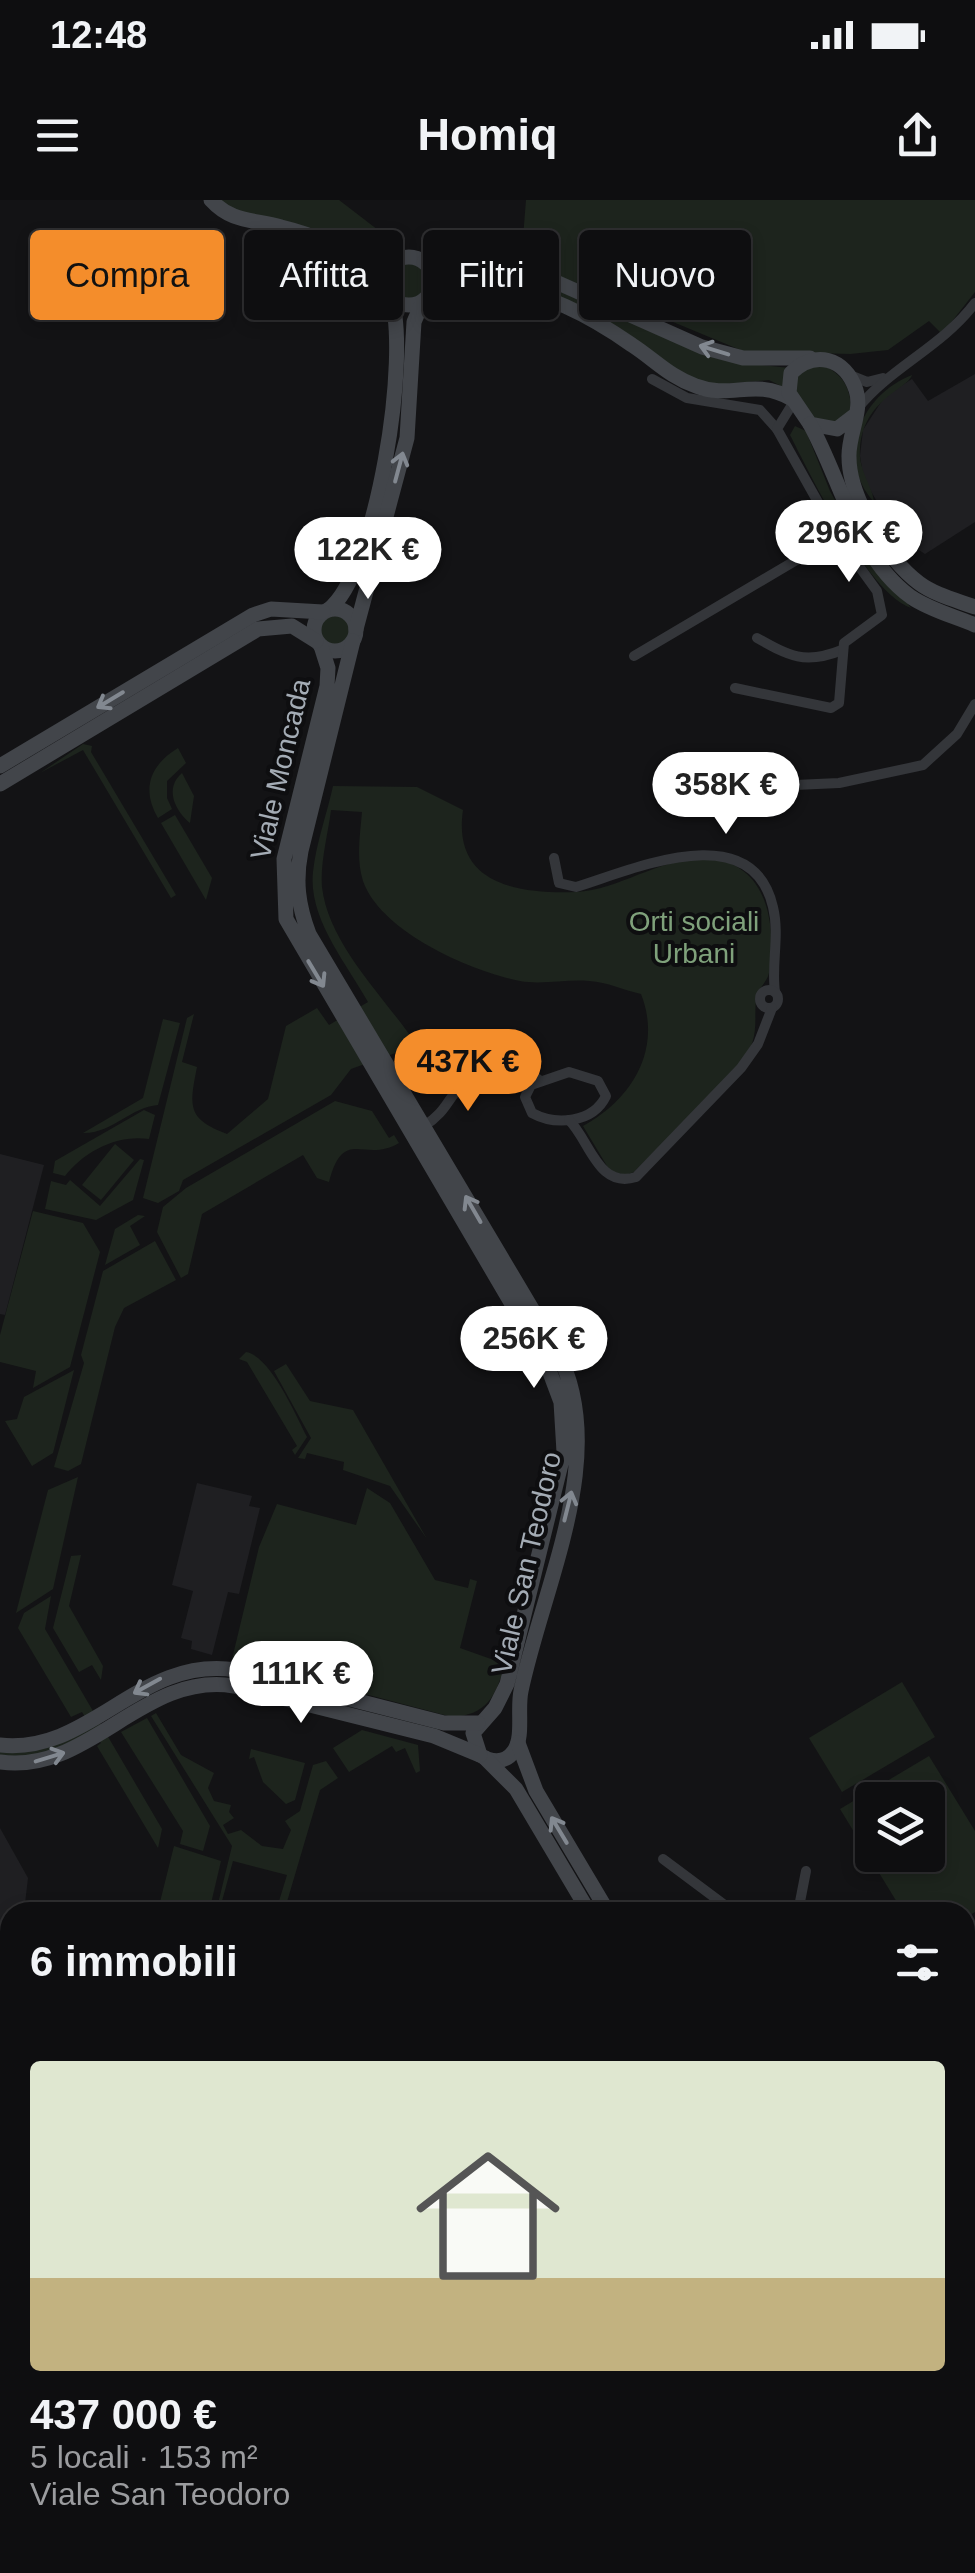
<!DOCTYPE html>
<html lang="it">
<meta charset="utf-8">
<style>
:root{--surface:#0e0e10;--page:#171719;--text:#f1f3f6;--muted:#9b9c9f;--line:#2e2e30;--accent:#f48d2b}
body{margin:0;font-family:Helvetica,sans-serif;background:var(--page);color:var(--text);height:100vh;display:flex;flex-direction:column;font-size:38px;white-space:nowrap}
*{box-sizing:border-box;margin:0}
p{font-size:32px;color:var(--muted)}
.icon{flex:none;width:55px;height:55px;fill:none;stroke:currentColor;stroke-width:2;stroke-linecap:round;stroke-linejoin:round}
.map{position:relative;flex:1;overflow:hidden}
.panel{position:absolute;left:0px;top:1702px;width:975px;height:672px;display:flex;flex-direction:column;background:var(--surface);border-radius:30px 30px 0 0;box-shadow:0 5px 15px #0003,0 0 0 2px var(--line)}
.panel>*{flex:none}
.banner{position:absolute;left:30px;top:30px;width:915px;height:90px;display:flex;gap:20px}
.controls{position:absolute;left:855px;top:1582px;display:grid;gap:20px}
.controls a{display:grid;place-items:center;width:90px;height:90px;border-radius:10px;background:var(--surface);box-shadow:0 5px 15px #0003,0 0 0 2px var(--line);font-size:50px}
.price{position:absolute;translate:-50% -85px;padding:0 22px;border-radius:35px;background:#fff;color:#222;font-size:32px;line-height:65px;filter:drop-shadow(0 2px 5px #0008)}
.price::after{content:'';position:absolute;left:50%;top:60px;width:30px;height:22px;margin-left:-15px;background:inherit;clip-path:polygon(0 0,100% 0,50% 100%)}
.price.selected{background:var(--accent);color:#111}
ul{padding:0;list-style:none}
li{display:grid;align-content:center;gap:20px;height:530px;padding:0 30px}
li span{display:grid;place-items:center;height:310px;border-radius:10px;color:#555}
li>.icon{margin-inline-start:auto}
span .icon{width:180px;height:180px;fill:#fffc;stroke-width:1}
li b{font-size:42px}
h2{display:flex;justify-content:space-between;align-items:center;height:120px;padding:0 30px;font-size:42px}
.tag{padding:0 35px;border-radius:10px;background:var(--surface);box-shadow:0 5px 15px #0003,0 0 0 2px var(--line);font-size:35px;line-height:90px}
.tag.selected{background:var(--accent);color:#111}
.status{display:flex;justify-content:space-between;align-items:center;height:70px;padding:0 50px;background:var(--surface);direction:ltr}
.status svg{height:28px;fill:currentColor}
header{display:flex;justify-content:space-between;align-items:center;height:130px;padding:0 30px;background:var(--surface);font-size:45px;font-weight:700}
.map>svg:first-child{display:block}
.built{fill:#1f1f22}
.green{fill:#1d241d;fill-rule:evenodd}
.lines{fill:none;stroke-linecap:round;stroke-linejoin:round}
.minor{stroke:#34363a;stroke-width:10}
.secondary{stroke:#42454a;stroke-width:15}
.primary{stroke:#505359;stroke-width:18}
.oneway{stroke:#828890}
.labels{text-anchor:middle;stroke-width:8;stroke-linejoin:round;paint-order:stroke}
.street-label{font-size:28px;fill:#a4acb5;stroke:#0e0e10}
.park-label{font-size:28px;fill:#7fa17b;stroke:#0e0e10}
</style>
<div class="status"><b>12:48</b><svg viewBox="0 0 49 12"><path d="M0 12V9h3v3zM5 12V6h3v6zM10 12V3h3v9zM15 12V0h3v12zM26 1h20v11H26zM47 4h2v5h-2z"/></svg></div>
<header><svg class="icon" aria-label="menu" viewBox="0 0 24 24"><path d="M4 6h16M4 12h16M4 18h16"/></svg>Homiq<svg class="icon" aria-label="share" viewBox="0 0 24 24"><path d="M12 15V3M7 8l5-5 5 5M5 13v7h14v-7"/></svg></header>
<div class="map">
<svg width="975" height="2373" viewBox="0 0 975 2373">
<rect width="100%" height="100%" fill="#131315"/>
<!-- built -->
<g class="built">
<path d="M975,174V322L925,354L898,336L864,280L860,256L863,230L885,196L912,179L928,201Z"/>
<path d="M0,954L44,965L5,1115L0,1114Z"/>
<path d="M197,1283L252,1296L249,1306L260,1308L239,1394L228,1392L212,1455L191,1449L192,1441L181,1438L193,1391L172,1385Z"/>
<path d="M0,1628L28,1678L24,1712H10V1742L0,1748Z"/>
<path d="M10,2035V2120L0,2117V2074Z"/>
</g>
<!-- green -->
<g class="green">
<path d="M218,0H339L395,43C340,36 264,34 218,0Z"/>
<path d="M526,0H975V92L942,134L929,121L888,150L850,154L743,151L620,100L621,93L614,91L608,95L521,63Z"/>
<circle cx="410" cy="81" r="18"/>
<path d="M452,73L542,84L762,165L790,168L783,187L769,180L713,185L689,177L556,95L450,79Z"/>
<path d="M817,162C841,173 850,184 851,209L837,224L815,221L796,199L795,178Z"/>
<path d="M912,175C908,189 863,199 860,249C858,270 873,287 874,302C835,258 860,195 912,175Z"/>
<path d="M795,226L806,231L830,291L855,336L911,408C867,392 812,278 790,235Z"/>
<circle cx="335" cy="430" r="15"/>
<path d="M83,544L92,546L91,552L176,695L171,698L83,550L40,573Z"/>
<path d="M178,548L186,563L167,581V598L172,609L158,618C141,589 150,565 178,548Z"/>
<path d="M182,573L194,596L190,623C175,611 164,588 182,573Z"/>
<path d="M333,586L417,587L463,610C452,685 519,694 576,692C621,690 661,656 708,659C767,662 777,724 769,773C767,783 756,790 756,799C754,821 759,837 745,857C714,899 670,935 634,972L625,975L610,971L583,926C631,900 663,850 641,794C623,790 608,782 589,781C566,779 543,785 520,781C470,771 381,732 363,681C356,659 360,635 362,612L331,610C328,634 320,663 322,687C328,741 379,792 409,834V842L401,851L351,869L331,895L183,980L179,991L158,1003L143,998L187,818L194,814L182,862L197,867C189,907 187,919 227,934L268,899L286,826L317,808L329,825L368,802C346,763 308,718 313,672C316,643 327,614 333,586Z"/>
<path d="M175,615L212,678L206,700L161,623Z"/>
<path d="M163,819L180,823L158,905C131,907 111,934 83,933L143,898Z"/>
<path d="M335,901L372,911L389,938L394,935L399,943C364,964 344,925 329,982L317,978L303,955L202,1014L188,1074L181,1078L157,1032L163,1007L186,988Z"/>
<path d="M144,910L155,915L149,939C118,934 84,951 65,976L53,973L55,961Z"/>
<path d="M115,944L134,960L101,1000L82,985Z"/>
<path d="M140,959L144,960L133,1000L96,1020L45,1009L51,981L66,985L70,980L100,1006Z"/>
<path d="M33,1011L83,1023L100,1052L70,1167L33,1188L36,1171L0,1162V1135Z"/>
<path d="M138,1015L145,1016L130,1026L140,1045L105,1065L115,1029Z"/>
<path d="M155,1041L176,1080L124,1108L115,1127L81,1264L68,1271L54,1267L84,1163L81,1155L103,1071Z"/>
<path d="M246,1152C270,1156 295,1213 307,1237L295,1255L292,1250L297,1246L247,1162L239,1159Z"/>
<path d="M286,1164L310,1201L353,1210L427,1339L390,1286L343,1270L344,1262L307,1253L305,1259L298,1258L311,1238L274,1171Z"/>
<path d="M74,1170L53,1253L32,1266L5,1221L17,1219L24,1197Z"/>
<path d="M78,1277L53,1389L16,1413L48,1290Z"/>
<path d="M367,1288L390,1303L435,1380L468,1388L470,1379L477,1381L460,1448L505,1464C496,1496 487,1515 452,1517L232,1459L259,1347L277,1304L356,1325Z"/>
<path d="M81,1355L69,1406L103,1466L101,1480L92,1465L79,1472L53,1428L71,1356Z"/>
<path d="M51,1396L45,1429L162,1629L158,1648L97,1546L101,1543L93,1531L42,1555L0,1557V1551L90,1525L82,1512L71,1517L18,1428L24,1413Z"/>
<path d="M902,1482L935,1537L842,1592L809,1538Z"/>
<path d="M156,1513L181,1555L214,1573L208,1588L214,1601L231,1605L229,1612L234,1618L223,1625L228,1634L241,1630L262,1646L283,1649L291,1630L285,1621L300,1611L313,1565L326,1561L338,1578L320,1590L284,1712L276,1711L287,1675L233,1661L219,1712H216L232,1646L151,1516Z"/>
<path d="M147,1518L210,1626L203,1651L180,1644L183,1631L121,1532Z"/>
<path d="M362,1530L418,1545L420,1571L416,1573L405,1548L396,1552L392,1546L349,1572L333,1548Z"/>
<path d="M251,1549L305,1563L295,1600L286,1604L263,1582L254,1557L249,1559Z"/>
<path d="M929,1556L975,1631V1712L965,1718V1712H903L840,1609ZM928,1600V1655H872V1600Z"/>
<path d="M174,1646L221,1661L209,1712L158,1710Z"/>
<path d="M0,1813L10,1815V1875L0,1914Z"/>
<path d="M10,1941V2009L0,2047V1981Z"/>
<path d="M254,2365H379L400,2373H258Z"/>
<path d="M694,2365H839L844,2373H713Z"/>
</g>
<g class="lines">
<!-- minor -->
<g class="minor">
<path d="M847,174L867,182L883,178"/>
<path d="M652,179L687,198L760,210L777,229"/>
<path d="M858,208C891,167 942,147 975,103"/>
<path d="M757,438C789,456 805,465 842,450"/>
<path d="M634,456L837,336"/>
<path d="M735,488L831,508L839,503L844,443L882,415L877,391L837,336L777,229L793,203"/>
<path d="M748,610L795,585L839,583L923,565L957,534L975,504"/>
<path d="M554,658L559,683L576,687C632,670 752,615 773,707C780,736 771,764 775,792"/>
<circle cx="769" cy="799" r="9"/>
<path d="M569,872L598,881L606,896C593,923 556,926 532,913L525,897L531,885Z"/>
<path d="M569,920C590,941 598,989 636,977L741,868L758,844L772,808"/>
<path d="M424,926C448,911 448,896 463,885C473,878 522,881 538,879"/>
<path d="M663,1659L734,1712"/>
<path d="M798,1712L806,1671"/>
<path d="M965,1962L975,1956"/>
<path d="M965,2099L975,2113"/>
<path d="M965,2133L975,2125"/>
<path d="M975,2242V2266"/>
</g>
<!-- secondary -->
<g class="secondary">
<path d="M211,0C232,23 253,19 281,27C322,37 361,55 387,89"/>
<path d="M350,49L397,60"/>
<circle cx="409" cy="81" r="24"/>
<path d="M424,62L556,82L702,147L743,158H810"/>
<path d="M427,97C448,82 468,83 493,86C545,92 589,115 632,145C655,160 670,177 696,186C732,200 754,177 792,199"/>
<path d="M854,216L837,229L810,224L789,193L791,173C814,150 845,157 856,190C863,210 848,236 849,257C849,297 887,359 919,383C935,395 956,400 975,407"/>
<path d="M810,224C841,280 856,357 911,397C930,410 954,416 975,425"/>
<circle cx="335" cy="430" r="21"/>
<path d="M328,410C376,375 412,151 390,95"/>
<path d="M356,429L407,238L414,122L423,101"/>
<path d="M321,446L328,468L327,486L284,659L286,719L546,1162L561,1202L564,1252L507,1484L495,1508L473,1533L480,1555C491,1562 505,1564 514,1551C524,1537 517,1509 521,1491C543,1385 611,1254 557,1151L309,734C298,705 295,681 301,651L353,441"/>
<path d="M0,566L253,415L271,409L323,412"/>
<path d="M0,584L258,429L292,426L316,441"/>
<path d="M518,1543L536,1591L608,1712"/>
<path d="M0,1545C91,1555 139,1455 236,1470L444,1523H478"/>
<path d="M485,1558L516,1589L589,1712"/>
<path d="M0,1562C89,1575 143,1471 234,1486L434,1536L480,1555"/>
<path d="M965,1971L975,1999"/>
<path d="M0,2138L10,2141"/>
<path d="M0,2219L10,2222"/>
<path d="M407,2365L428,2373"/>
<path d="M576,2373L578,2365"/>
<path d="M590,2373L591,2365"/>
<path d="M614,2373L617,2365"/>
<path d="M634,2373L680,2367"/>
</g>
<!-- primary -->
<g class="primary">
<path d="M0,2171L10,2174"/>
<path d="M0,2186L10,2189"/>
<path d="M449,2365L470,2373"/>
<path d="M499,2365L520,2373"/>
<path d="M540,2365L562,2373"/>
<path d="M680,2367L685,2373"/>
</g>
</g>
<!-- one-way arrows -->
<defs><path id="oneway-shaft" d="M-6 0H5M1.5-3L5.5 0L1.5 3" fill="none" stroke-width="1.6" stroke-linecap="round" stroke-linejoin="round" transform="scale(2.5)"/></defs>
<g class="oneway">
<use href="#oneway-shaft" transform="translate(714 150) rotate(-163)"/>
<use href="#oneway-shaft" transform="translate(399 267) rotate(-75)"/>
<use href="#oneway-shaft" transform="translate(110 500) rotate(149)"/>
<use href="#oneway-shaft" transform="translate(316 774) rotate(59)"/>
<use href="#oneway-shaft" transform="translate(473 1009) rotate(-120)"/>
<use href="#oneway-shaft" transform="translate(568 1306) rotate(-76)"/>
<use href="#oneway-shaft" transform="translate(147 1486) rotate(151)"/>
<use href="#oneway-shaft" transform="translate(50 1557) rotate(-17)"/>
<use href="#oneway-shaft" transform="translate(559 1630) rotate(-121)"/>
</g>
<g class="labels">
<!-- street labels -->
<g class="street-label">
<text transform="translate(280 569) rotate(-77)" y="10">Viale Moncada</text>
<text transform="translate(526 1363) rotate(-77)" y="10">Viale San Teodoro</text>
</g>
<!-- park labels -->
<g class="park-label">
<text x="694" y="731">Orti sociali<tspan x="694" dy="32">Urbani</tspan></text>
</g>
</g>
</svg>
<div class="controls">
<a><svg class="icon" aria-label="layers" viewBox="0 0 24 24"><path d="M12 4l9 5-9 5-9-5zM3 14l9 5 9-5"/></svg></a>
</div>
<b class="price" style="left:849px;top:385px">296K €</b>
<b class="price" style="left:368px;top:402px">122K €</b>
<b class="price" style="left:726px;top:637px">358K €</b>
<b class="price selected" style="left:468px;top:914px">437K €</b>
<b class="price" style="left:534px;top:1191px">256K €</b>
<b class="price" style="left:301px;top:1526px">111K €</b>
<div class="banner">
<a class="tag selected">Compra</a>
<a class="tag">Affitta</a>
<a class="tag">Filtri</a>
<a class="tag">Nuovo</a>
</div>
<section class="panel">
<h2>6 immobili<svg class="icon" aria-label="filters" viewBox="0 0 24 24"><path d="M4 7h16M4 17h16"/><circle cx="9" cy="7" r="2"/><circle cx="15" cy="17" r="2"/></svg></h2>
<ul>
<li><span style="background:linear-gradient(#dfe7d0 70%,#c2b280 0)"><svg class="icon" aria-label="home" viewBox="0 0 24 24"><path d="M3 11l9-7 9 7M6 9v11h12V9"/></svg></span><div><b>437 000 €</b><p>5 locali · 153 m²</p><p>Viale San Teodoro</p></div></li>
</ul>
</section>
</div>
